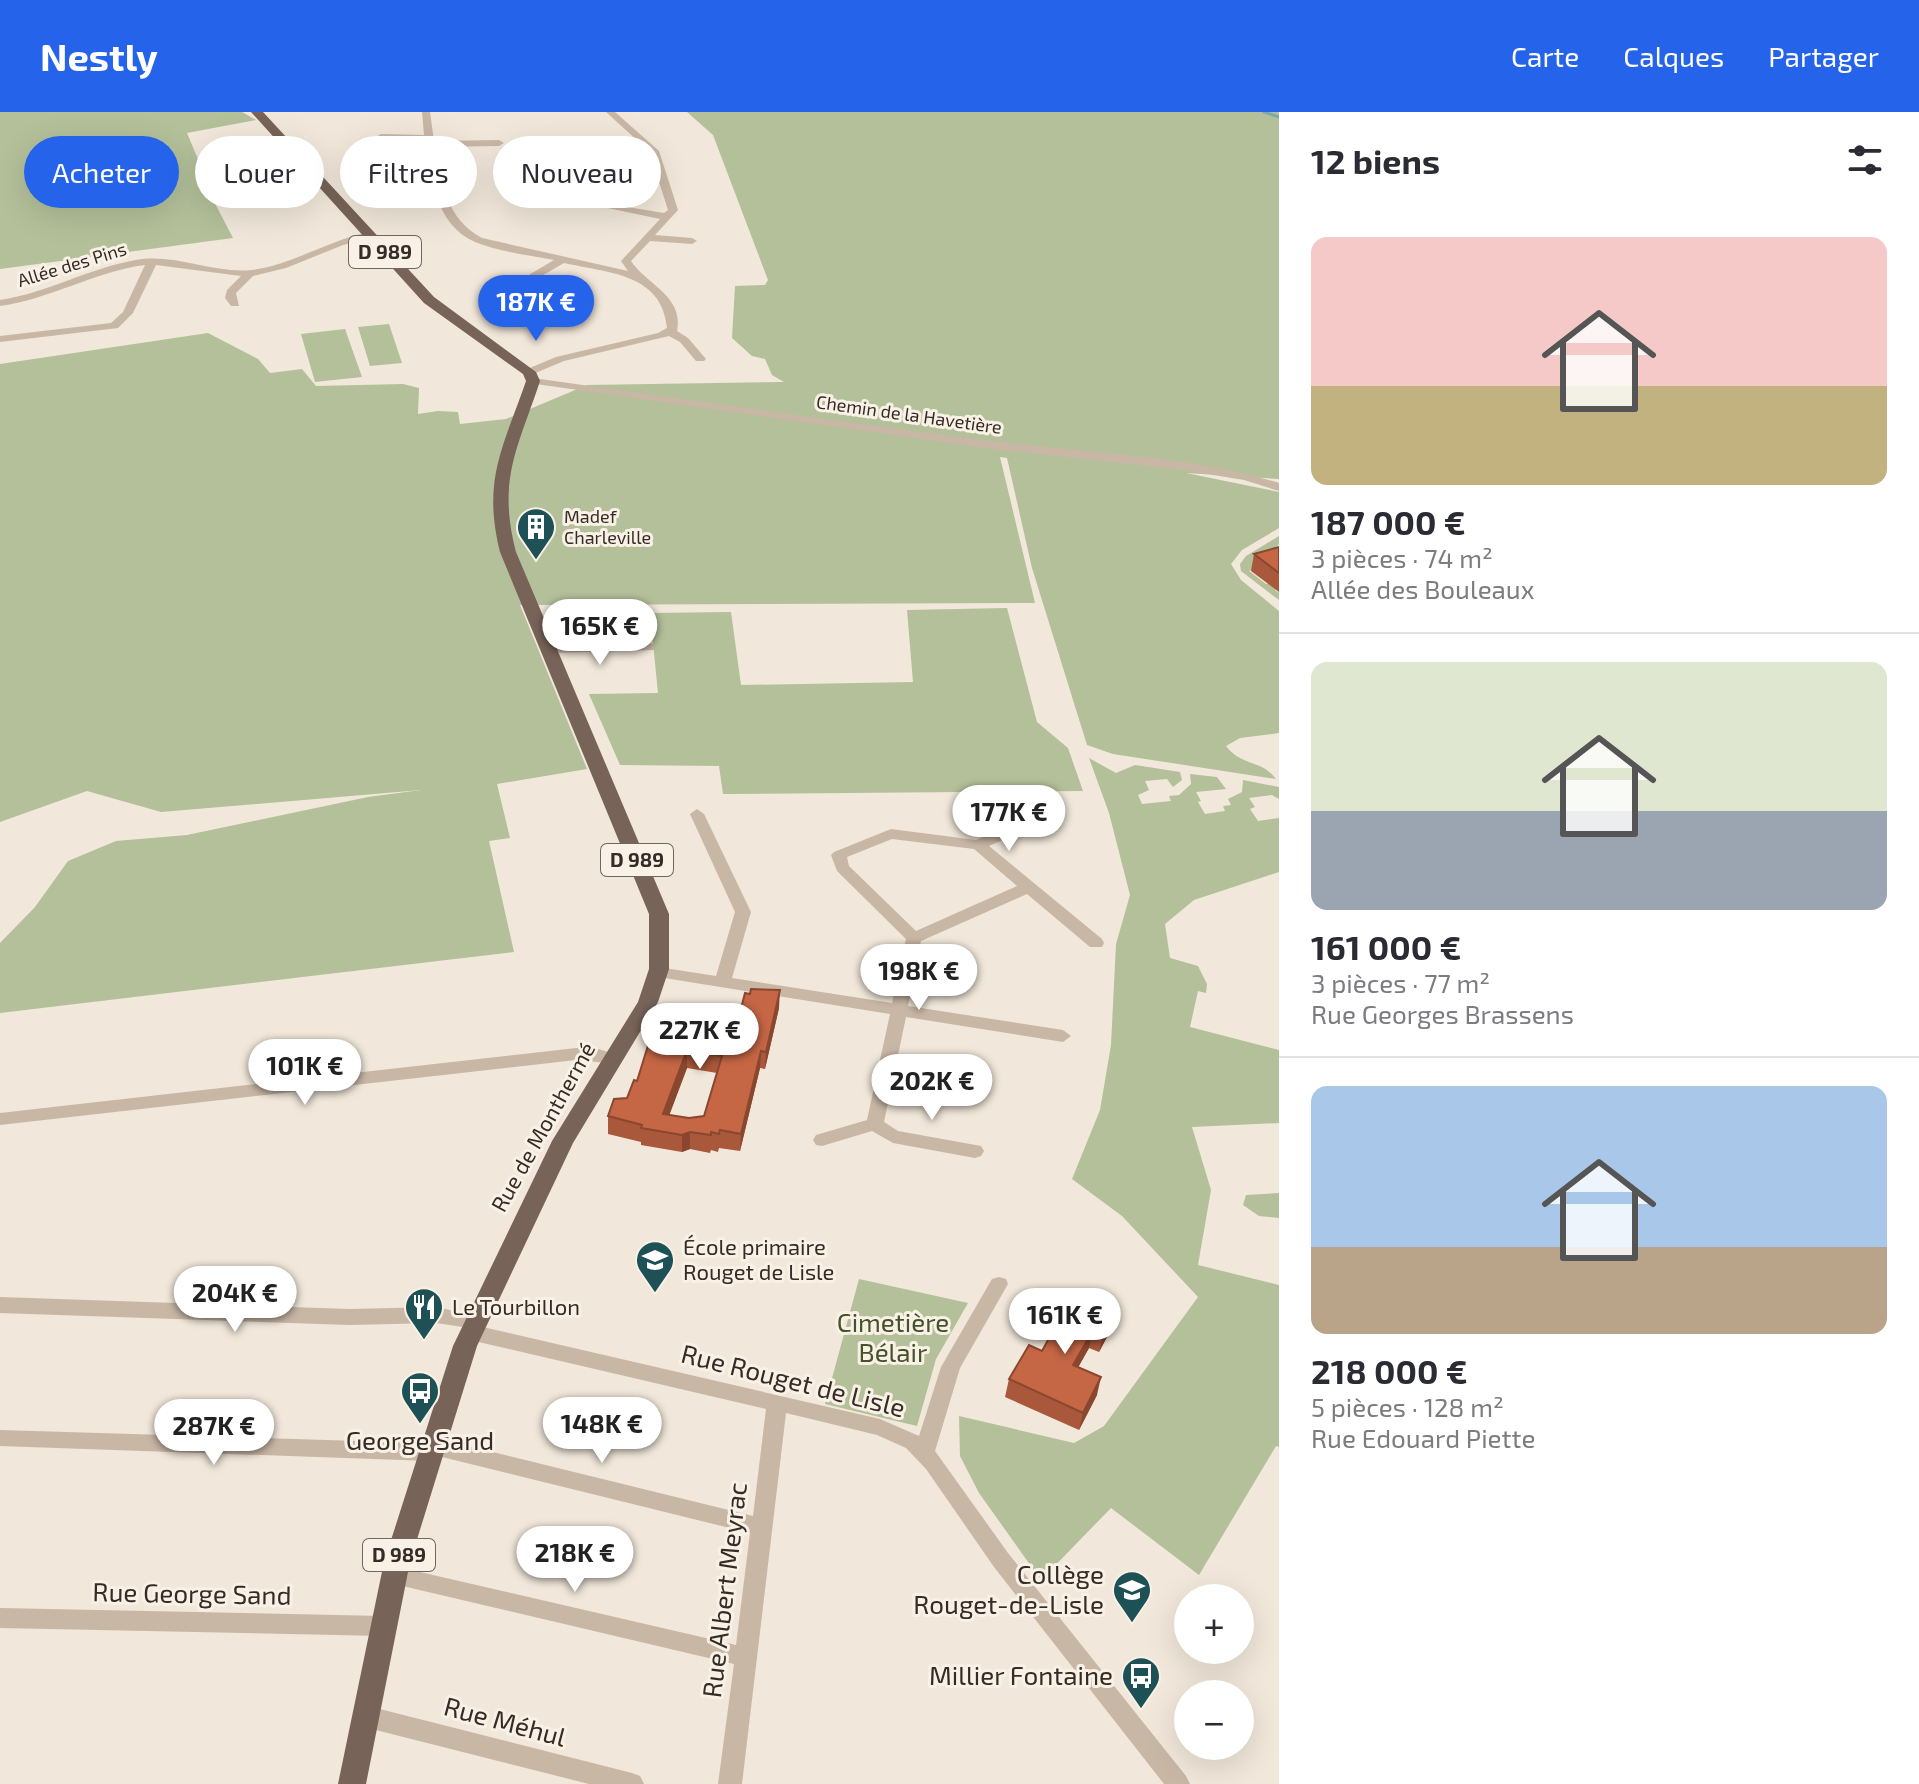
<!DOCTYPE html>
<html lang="fr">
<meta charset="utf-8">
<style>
:root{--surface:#fff;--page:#f2f2f3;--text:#2b2b33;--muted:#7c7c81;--line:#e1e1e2;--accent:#2563eb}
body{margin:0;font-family:"Exo 2",sans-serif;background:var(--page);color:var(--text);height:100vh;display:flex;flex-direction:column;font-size:30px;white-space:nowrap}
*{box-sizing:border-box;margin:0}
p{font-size:26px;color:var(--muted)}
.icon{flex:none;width:44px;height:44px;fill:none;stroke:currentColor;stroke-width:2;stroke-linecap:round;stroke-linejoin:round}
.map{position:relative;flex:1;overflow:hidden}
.drawer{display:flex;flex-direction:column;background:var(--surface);width:640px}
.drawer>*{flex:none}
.guide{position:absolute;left:24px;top:24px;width:760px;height:72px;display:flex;gap:16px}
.buttons{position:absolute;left:1174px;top:1472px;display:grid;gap:16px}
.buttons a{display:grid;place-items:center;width:80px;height:80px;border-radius:50%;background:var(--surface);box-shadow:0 8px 32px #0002;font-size:40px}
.price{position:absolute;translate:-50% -68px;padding:0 18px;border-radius:28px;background:#fff;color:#222;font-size:26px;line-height:52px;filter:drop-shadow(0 2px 4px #0008)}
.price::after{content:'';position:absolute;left:50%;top:48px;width:24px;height:18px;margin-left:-12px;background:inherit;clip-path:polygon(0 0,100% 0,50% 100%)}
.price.on{background:var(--accent);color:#fff}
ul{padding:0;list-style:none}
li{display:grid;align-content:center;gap:16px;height:424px;padding:0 32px}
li+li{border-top:2px solid var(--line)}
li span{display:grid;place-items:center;height:248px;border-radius:16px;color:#555}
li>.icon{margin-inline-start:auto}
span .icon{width:144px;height:144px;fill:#fffc;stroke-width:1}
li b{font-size:34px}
h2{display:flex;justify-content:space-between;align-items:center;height:96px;padding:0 32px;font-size:34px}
.chip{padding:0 28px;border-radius:36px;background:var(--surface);box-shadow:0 8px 32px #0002;font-size:28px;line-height:72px}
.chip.on{background:var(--accent);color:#fff}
header{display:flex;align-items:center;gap:48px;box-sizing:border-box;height:112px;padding:0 40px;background:var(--accent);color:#fff}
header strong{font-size:38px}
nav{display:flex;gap:44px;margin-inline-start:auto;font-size:28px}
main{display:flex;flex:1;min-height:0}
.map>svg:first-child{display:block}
.green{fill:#b3c09a}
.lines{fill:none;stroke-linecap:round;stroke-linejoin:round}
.stream{stroke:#79abae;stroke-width:3}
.street{fill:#c9b7a6;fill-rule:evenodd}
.primary{fill:#776358;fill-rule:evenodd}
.wall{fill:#a9583b;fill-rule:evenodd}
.shaded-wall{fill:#8a4730}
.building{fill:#c56645;stroke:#8a4730;stroke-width:2;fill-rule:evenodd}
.labels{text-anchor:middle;stroke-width:6;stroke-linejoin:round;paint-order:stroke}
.far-street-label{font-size:18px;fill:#352c27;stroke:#f9f1e6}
.far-poi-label{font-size:18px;fill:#352c27;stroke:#f9f1e6;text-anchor:start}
.shield{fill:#f9f1e6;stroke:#706760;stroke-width:2}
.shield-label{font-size:20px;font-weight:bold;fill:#352c27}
.street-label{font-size:22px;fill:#352c27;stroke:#f9f1e6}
.poi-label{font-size:22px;fill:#352c27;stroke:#f9f1e6;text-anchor:start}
.near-park-label{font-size:26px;fill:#44532b;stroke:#f9f1e6}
.near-street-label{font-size:26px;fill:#352c27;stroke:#f9f1e6}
.near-poi-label{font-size:26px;fill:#352c27;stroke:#f9f1e6;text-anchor:end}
</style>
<header>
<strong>Nestly</strong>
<nav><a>Carte</a><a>Calques</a><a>Partager</a></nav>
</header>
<main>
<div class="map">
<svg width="1279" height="1672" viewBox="0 0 1279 1672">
<rect width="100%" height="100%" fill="#f1e7da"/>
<!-- green -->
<g class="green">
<path d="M0,0H242L256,8L187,21L203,59L294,50L305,62L208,78L233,126L0,157Z"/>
<path d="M687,0H1279V367L1186,361L1279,380V416L1242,438L1231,452L1241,468L1279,499V621L1240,626L1226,634C1242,655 1261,647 1276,667L1113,642L1087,633L1032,456L1007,346L1000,345L1035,491L520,493L587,657L497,672L510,726L489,729L514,840L0,901V831L35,795L68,749L116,729L187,723L368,685L421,678L161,700L87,679L0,710V252L208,221L258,247L270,261L302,257L316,274L403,272L419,276L418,302L438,299L458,300L460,312L506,307L587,273L784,270L772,263L765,247L752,244L732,226L735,174L765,173L768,168L713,23Z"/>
<path d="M389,212L402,251L370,254L358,215Z"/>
<path d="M345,217L362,265L315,270L301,222Z"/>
<path d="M1279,424V432L1265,448L1266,453L1249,459L1266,472L1279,468V476L1275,478L1279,481V488L1241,459L1240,452L1246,444Z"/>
<path d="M1007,496L1037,610L1068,636L1083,679L723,682L719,654L620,653L589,582L658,581L650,501L731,500L741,573L913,570L907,498Z"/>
<path d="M1089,646L1116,661L1135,653L1180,660L1182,668L1173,675L1167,667L1145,669L1149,678L1138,683L1142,692L1171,689L1169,684L1179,683L1191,672L1190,662L1217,665L1226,677L1196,680L1201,689L1198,690L1205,702L1225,699L1223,694L1231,693L1228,687L1242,680L1243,668L1279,675V687L1272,683L1249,686L1255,695L1250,697L1258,709L1279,706V760L1194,788L1165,812L1170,846L1198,854L1207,872L1206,881L1198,879L1190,915L1279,938V1011L1192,1015L1211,1078L1198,1153L1279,1173V1335L1276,1334L1199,1463L1111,1396L1041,1468L979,1381L960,1344L959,1304L1074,1331L1104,1314L1198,1185L1122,1104L1072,1067L1100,998L1111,933L1116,832L1130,783L1109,701Z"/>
<path d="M1279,1081V1106L1259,1104L1243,1093L1246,1083Z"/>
<path d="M859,1167L968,1191L936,1247L917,1314L825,1292Z"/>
</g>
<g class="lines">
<!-- stream -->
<path class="stream" d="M1264,0L1279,5"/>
<!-- street -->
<g class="street">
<path d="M422,0H430L434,29L499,28L504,31L499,34L435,35C441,72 447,107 482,126L628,159L621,149L660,107L598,94L603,91L664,101L668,98L651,45L597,56L592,53L650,40L606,0H615L659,39L678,98L655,123L692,126L697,129L692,132L650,129L631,149C647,173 684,184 677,219L688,226L706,247L704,249H696L680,230L669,224L564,249L533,262H525V258L556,245L658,221L667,216C662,161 608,161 564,151L538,166L542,171L541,173H533L526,166L527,164L554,148C529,143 499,140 475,130C437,114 429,65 425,29L381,28L376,25L381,22L424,23Z"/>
<path d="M369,120L373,121V125L343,133L286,156L253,164L236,181L239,194H231L225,186L227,178L241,164L156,153L133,201L118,216L0,230V224L111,211L123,200L145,153C96,159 51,187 0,194V188C47,181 89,156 136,148C175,141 213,162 252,158C292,153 329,128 369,120Z"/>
<path d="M533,266C684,287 834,309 985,328C1082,341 1184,342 1279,371V379L1244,368L1183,358L985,336L529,271V267Z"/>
<path d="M649,531L654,532V538L550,541L543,537L550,533Z"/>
<path d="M697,697L704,702L751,800L732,866L892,891L906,827L837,759L831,743L834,740L891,717L976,728L1019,710H1029L1031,713L1029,716L989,734L1102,827L1104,831L1102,835H1090L1027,782L921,829L908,894L1063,918L1071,924L1063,930L906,905L884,1010L898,1019L981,1034L984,1039L981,1044L975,1046L893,1031L872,1019L822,1034L816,1033L813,1028L816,1023L867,1008L890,902L652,864L650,860L652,856L658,855L716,864L735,800L690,702ZM892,727L974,737L1017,774L916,819L849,754L847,745Z"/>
<path d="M576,936H595L618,943L620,947L618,951C610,953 588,948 576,948L0,1013V1001Z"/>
<path d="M999,1165L1006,1167L1008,1172L960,1256L935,1339L1008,1441L1186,1664L1190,1672H1164L994,1455L926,1357L906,1336L877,1323L786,1301L742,1672H718L734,1552L394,1472L386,1470L383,1463L386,1456L394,1454L736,1533L750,1421L438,1344L430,1349L0,1334V1318L423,1331L432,1325L753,1404L766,1297L470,1228L463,1225L460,1220L463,1215L436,1211L349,1213L0,1201V1185L349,1197L436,1195L483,1205L486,1210L483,1215L880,1307L919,1324L941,1255L992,1167Z"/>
<path d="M0,1496L383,1504L391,1507L394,1514L391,1521L383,1524L0,1516Z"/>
<path d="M364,1593L632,1661L640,1664L644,1672H589L364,1615L356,1611L353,1604L356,1597Z"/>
</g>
<!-- primary -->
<path class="primary" d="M251,0H263L434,185L536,260L540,269C518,336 497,367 516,440L669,802V857L658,890L573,1031L477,1234L410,1450L366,1672H338L384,1450L453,1234L552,1029L638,890L649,857V802L500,440C482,367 503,336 526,269L523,262L424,191Z"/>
</g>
<!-- wall -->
<g class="wall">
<path d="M1279,435V480L1251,459L1254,442Z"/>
<path d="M779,896L765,957L760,956L740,1039L719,1036L718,1040L711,1038L710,1041L690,1037L682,1040L641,1033V1030L608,1022V1004L627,986L691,905L698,906V911L736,916ZM687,956L717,961L704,1004L689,1006L669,1003Z"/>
<path d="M1105,1192L1102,1204L1111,1208L1107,1225L1099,1240L1089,1236L1078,1255L1097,1283L1079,1318L1005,1285L1009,1267L1042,1239Z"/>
</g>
<!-- shaded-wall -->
<g class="shaded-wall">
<path d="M780,878L779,896L765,957L766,940Z"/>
<path d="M687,938V956L663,1020V1002Z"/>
<path d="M761,939L760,956L740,1039L741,1022Z"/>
<path d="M690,1020V1037L682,1040V1023Z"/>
<path d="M1111,1208L1107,1225L1099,1240L1103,1223Z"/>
<path d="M1093,1218L1089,1236L1070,1270L1073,1253Z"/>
<path d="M1101,1265L1097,1283L1079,1318L1083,1301Z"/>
</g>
<!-- building -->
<g class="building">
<path d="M1279,435V461L1254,442Z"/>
<path d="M751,877L780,878L766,940L761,939L741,1022L720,1018L719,1022L711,1020V1023L690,1020L682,1023L641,1016L642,1013L608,1004L614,987L627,986L634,968L637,969L660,895L691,899L689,905L698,906L697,910L736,916L745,881L750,882ZM687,938L722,944L704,1004L689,1006L663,1002Z"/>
<path d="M1075,1179L1105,1192L1099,1202L1111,1208L1103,1223L1093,1218L1073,1253L1101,1265L1083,1301L1009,1267L1029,1233L1042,1239Z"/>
</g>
<!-- icons -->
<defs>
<symbol id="building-pin" viewBox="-11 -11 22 30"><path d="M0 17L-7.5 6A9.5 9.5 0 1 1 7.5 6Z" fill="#1d5156" stroke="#f9f1e6"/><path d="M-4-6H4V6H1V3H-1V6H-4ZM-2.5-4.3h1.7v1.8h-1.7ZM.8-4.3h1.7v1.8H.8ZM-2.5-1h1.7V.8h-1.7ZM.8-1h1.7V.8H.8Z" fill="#fff"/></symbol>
<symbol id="school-pin" viewBox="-11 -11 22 30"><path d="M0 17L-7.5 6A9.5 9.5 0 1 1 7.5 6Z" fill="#1d5156" stroke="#f9f1e6"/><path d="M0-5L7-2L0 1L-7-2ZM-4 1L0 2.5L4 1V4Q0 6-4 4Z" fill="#fff"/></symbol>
<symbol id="restaurant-pin" viewBox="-11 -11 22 30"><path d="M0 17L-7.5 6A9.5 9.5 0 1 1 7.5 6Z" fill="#1d5156" stroke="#f9f1e6"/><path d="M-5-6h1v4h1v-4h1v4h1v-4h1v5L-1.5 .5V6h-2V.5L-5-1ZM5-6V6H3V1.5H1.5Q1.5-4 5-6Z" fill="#fff"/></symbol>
<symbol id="bus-pin" viewBox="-11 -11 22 30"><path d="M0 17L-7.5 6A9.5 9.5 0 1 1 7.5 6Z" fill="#1d5156" stroke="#f9f1e6"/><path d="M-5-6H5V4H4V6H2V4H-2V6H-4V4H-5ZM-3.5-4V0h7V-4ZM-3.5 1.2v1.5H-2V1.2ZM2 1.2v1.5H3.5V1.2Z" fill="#fff"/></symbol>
</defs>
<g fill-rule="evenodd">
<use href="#building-pin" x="514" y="393" width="44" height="60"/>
<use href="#school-pin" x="633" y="1126" width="44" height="60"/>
<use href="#restaurant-pin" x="402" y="1173" width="44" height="60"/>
<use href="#bus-pin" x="398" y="1257" width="44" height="60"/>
<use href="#school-pin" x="1110" y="1456" width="44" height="60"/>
<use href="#bus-pin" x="1119" y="1542" width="44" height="60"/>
</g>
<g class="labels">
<!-- far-street labels -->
<g class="far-street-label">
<text transform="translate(72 153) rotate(-17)" y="6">Allée des Pins</text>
<text transform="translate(909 303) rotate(8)" y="6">Chemin de la Havetière</text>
</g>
<!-- far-poi labels -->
<g class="far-poi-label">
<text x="564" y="411">Madef<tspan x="564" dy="21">Charleville</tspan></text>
</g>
<!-- shield labels -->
<g class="shield">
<rect x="349" y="124" width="72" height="32" rx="6"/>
<rect x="601" y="732" width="72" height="32" rx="6"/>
<rect x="363" y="1427" width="72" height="32" rx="6"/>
</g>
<g class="shield-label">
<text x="385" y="147">D 989</text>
<text x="637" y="755">D 989</text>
<text x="399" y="1450">D 989</text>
</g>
<!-- street labels -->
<g class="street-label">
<text transform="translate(543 1015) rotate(-61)" y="8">Rue de Monthermé</text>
</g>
<!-- poi labels -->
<g class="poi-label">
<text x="683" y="1143">École primaire<tspan x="683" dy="25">Rouget de Lisle</tspan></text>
<text x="452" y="1203">Le Tourbillon</text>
</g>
<!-- near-park labels -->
<g class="near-park-label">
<text x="893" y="1220">Cimetière<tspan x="893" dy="30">Bélair</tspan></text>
</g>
<!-- near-street labels -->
<g class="near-street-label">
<text transform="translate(793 1269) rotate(14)" y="9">Rue Rouget de Lisle</text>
<text transform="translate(725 1478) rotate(-83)" y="9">Rue Albert Meyrac</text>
<text transform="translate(192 1482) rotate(1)" y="9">Rue George Sand</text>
<text transform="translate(505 1610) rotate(15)" y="9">Rue Méhul</text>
</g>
<!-- near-poi labels -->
<g class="near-poi-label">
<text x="420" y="1338" text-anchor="middle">George Sand</text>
<text x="1104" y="1472">Collège<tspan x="1104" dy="30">Rouget-de-Lisle</tspan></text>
<text x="1113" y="1573">Millier Fontaine</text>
</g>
</g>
</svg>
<div class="buttons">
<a>+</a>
<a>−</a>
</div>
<b class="price on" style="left:536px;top:231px">187K €</b>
<b class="price" style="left:600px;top:555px">165K €</b>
<b class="price" style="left:1009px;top:741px">177K €</b>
<b class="price" style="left:919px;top:900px">198K €</b>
<b class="price" style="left:700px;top:959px">227K €</b>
<b class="price" style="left:305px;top:995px">101K €</b>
<b class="price" style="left:932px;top:1010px">202K €</b>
<b class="price" style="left:235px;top:1222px">204K €</b>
<b class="price" style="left:1065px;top:1244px">161K €</b>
<b class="price" style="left:602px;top:1353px">148K €</b>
<b class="price" style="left:214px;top:1355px">287K €</b>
<b class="price" style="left:575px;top:1482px">218K €</b>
<div class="guide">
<a class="chip on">Acheter</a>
<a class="chip">Louer</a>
<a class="chip">Filtres</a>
<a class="chip">Nouveau</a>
</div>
</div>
<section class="drawer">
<h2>12 biens<svg class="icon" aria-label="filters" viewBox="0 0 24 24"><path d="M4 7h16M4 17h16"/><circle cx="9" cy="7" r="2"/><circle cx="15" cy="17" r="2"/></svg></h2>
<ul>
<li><span style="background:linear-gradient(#f6c9c9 60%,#c2b280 0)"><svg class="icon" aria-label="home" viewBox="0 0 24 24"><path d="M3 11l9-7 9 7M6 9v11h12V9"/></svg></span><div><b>187 000 €</b><p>3 pièces · 74 m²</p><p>Allée des Bouleaux</p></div></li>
<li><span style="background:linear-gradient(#dfe7d0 60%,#9aa5b1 0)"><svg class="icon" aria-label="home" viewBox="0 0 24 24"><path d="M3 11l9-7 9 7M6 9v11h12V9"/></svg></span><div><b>161 000 €</b><p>3 pièces · 77 m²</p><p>Rue Georges Brassens</p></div></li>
<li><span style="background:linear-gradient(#a9c7e8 65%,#b9a48a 0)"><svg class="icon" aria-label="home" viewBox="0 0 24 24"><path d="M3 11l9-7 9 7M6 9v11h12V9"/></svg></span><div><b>218 000 €</b><p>5 pièces · 128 m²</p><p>Rue Edouard Piette</p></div></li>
</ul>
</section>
</main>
